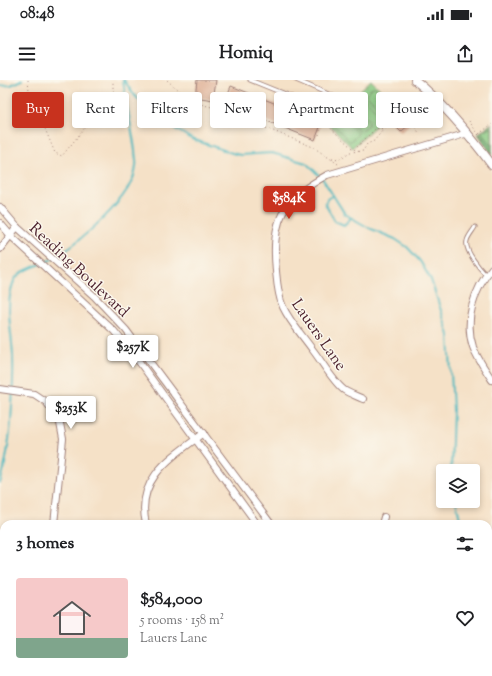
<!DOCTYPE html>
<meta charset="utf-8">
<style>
:root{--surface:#fff;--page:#f6f6f6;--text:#202124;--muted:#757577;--line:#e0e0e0;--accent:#c8321e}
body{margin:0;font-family:"Sorts Mill Goudy",serif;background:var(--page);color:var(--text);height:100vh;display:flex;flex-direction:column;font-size:15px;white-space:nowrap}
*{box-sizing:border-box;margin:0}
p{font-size:13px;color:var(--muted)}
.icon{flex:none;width:22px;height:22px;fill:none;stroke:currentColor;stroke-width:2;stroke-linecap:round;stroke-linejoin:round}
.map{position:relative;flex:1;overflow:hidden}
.side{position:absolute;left:0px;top:440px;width:492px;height:156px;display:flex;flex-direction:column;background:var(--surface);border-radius:12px 12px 0 0;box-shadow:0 2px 6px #0003}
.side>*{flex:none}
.guide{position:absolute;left:12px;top:12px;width:468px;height:36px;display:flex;gap:8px}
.fabs{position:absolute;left:436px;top:384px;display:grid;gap:8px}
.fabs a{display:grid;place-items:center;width:44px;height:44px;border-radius:4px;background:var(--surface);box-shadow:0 2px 6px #0003;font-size:20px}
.price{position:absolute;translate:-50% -34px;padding:0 9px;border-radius:4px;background:#fff;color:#222;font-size:13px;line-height:26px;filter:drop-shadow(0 1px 2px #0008)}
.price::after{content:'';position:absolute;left:50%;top:24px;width:12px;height:9px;margin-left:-6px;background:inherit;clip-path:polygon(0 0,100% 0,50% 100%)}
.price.active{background:var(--accent);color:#fff}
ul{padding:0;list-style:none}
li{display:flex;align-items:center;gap:12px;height:100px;padding:0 16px}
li+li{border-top:1px solid var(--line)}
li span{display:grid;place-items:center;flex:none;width:112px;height:80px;border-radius:4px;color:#555}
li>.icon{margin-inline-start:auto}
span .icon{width:48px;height:48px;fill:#fffc;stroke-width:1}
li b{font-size:17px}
h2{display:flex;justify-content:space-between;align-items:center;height:48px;padding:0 16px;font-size:17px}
.chip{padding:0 14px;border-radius:4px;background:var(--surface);box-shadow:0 2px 6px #0003;font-size:14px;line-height:36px}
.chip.active{background:var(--accent);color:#fff}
.status{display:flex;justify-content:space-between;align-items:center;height:28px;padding:0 20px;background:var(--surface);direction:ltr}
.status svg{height:11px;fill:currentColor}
header{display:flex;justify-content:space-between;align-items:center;height:52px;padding:0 16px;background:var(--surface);font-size:18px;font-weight:700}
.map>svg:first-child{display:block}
.forest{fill:url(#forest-crowns);stroke:#5c664c}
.park{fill:url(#park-tufts);stroke:#687456}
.pitch{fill:#87c880;stroke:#687456}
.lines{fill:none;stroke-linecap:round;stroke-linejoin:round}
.stream{stroke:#47b7bf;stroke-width:2}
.building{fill:#dca98d}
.service-casing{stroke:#a08079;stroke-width:5}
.minor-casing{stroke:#a08079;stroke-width:8}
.tertiary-casing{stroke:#a08079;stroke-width:10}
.path{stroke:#a08079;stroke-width:1;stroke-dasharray:1 3;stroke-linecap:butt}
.service{stroke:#fff;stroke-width:3}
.minor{stroke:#fff;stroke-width:6}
.tertiary{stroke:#fff;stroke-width:8}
.labels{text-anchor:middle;stroke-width:3;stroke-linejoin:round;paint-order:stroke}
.street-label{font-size:16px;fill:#4a1f2b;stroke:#fbf7ec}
</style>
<div class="status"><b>08:48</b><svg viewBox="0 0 49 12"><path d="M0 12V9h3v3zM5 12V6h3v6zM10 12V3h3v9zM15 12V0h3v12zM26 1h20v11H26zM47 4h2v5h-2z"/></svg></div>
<header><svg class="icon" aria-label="menu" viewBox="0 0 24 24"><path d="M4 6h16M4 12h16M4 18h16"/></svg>Homiq<svg class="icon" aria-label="share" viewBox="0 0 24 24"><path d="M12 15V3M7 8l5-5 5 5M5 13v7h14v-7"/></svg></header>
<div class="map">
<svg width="492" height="596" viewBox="0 0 492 596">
<defs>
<pattern id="forest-crowns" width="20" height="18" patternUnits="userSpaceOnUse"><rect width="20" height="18" fill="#6dac6e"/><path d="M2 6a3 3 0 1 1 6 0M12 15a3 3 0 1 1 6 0" fill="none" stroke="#5c8b5b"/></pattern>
<pattern id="park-tufts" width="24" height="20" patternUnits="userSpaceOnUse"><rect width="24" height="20" fill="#87c880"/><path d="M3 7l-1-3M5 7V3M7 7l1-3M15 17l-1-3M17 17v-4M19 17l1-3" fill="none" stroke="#76ab6f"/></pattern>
</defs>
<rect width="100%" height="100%" fill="#fbf7ec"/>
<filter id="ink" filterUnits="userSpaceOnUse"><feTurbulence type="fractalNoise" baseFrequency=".025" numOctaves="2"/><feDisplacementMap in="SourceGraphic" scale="8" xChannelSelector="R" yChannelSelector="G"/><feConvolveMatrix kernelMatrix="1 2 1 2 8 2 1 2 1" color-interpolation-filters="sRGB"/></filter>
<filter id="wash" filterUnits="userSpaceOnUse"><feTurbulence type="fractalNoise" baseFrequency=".012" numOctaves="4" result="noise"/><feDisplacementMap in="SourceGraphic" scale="16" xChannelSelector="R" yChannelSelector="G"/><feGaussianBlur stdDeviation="0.9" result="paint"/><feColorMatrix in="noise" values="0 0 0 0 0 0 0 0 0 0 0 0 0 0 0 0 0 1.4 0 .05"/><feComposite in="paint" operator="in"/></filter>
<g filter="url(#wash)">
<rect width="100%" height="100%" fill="#f5e1c7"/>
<!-- forest -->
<path class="forest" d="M492,43V75L478,54Z"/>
<!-- park -->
<g class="park">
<path d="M371,0L397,26L352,68L327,42Z"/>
<path d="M492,48V65L481,51Z"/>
</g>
<!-- pitch -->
<g class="pitch">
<path d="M374,6L390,24L382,31L366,14Z"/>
<path d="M363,17L379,34L371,42L355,24Z"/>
<path d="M352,27L369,44L360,52L344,34Z"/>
<path d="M342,37L358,54L350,62L334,45Z"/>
</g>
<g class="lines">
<!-- stream -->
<g class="stream">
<path d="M124,0L134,15L155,37L192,59L232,73L240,75L272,73L306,83L322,98L345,134L369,148L395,159L407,167L420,181L431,200L449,255L453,330L451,391"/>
<path d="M0,6L11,5L22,0"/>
<path d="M333,115L327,119L325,124L335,141L344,145L351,138"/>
<path d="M0,403C11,369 14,313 13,276C12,252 4,225 14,201C20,189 39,186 50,180C76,165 134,118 136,86C137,81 135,76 135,71C132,47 126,24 123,0"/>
<path d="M456,421L461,444"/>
<path d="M488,576L492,595"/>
</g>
</g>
<g id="blocks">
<!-- building -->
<g class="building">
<path d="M197,0H216L213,20L195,17Z"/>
<path d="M231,6L322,42L315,60L224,24Z"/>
<path d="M404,31L413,41L401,52L392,43Z"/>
</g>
</g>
</g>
<g filter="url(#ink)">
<use href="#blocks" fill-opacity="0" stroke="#a08079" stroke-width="1"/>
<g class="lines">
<defs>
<g id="service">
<path d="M250,0L324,30L335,22L333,16L296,0"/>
<path d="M475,147C473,151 468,156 467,161C464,170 480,189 486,195"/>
<path d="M149,596V592"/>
</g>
<g id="minor">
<path d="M0,127L17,147L94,216L126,250L271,444"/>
<path d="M0,143L11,156L114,251L140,283L257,444"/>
<path d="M0,169L17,147"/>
<path d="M492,188C474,209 464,240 473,267C477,278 485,289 492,300"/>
<path d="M0,309L34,314L46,322L59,338L63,359L54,444"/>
<path d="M363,319C357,316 350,314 344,310C333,302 321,280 312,269C302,255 290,242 283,227C278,216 277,202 276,191C271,139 282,120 327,95L468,53"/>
<path d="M146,444C135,398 172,377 204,353"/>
<path d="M382,444L384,437"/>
<path d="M0,552H4"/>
<path d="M40,592L47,596"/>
<path d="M367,592L370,596"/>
<path d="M380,592L383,596"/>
<path d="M55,596L60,592"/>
<path d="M174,596L175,592"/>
<path d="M265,596V592"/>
</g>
<path id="tertiary" d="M415,0C445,25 469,54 492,85"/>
</defs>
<!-- service casing -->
<use href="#service" class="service-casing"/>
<!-- minor casing -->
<use href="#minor" class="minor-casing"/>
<!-- tertiary casing -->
<use href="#tertiary" class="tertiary-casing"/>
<!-- path -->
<g class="path">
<path d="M28,0L29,10L55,73L62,76L113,13V0"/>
<path d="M167,0L191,22L216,28L313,67L338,84"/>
<path d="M398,37L408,46L412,43L420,54"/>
<path d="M386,39L391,42"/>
<path d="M322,40L354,70L376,48L384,49L402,32L398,26"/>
<path d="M469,41L483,61"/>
<path d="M479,54L492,44"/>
<path d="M319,55L324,34"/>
<path d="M332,78L339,79L350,72L363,71L367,64L374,61L383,50"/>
</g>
<!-- service -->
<use href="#service" class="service"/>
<!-- minor -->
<use href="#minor" class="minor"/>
<!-- tertiary -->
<use href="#tertiary" class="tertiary"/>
</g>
</g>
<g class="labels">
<!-- street labels -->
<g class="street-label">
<text transform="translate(80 189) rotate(43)" y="6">Reading Boulevard</text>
<text transform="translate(320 254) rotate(55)" y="6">Lauers Lane</text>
</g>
</g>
</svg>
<div class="fabs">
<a><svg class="icon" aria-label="layers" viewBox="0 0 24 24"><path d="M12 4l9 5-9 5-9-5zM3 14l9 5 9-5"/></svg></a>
</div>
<b class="price active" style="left:289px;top:140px">$584K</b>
<b class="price" style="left:133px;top:289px">$257K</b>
<b class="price" style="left:71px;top:350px">$253K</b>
<div class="guide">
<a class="chip active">Buy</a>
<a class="chip">Rent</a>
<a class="chip">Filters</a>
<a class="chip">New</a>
<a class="chip">Apartment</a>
<a class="chip">House</a>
</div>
<section class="side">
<h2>3 homes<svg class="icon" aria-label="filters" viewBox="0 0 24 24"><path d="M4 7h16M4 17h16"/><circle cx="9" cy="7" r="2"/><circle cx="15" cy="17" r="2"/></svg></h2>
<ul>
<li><span style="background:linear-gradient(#f6c9c9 75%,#7fa58c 0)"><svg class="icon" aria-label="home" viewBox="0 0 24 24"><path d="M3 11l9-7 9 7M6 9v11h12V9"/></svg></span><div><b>$584,000</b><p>5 rooms · 158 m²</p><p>Lauers Lane</p></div><svg class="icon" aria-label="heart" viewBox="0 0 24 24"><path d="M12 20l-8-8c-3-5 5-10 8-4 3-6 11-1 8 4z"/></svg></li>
</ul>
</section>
</div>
